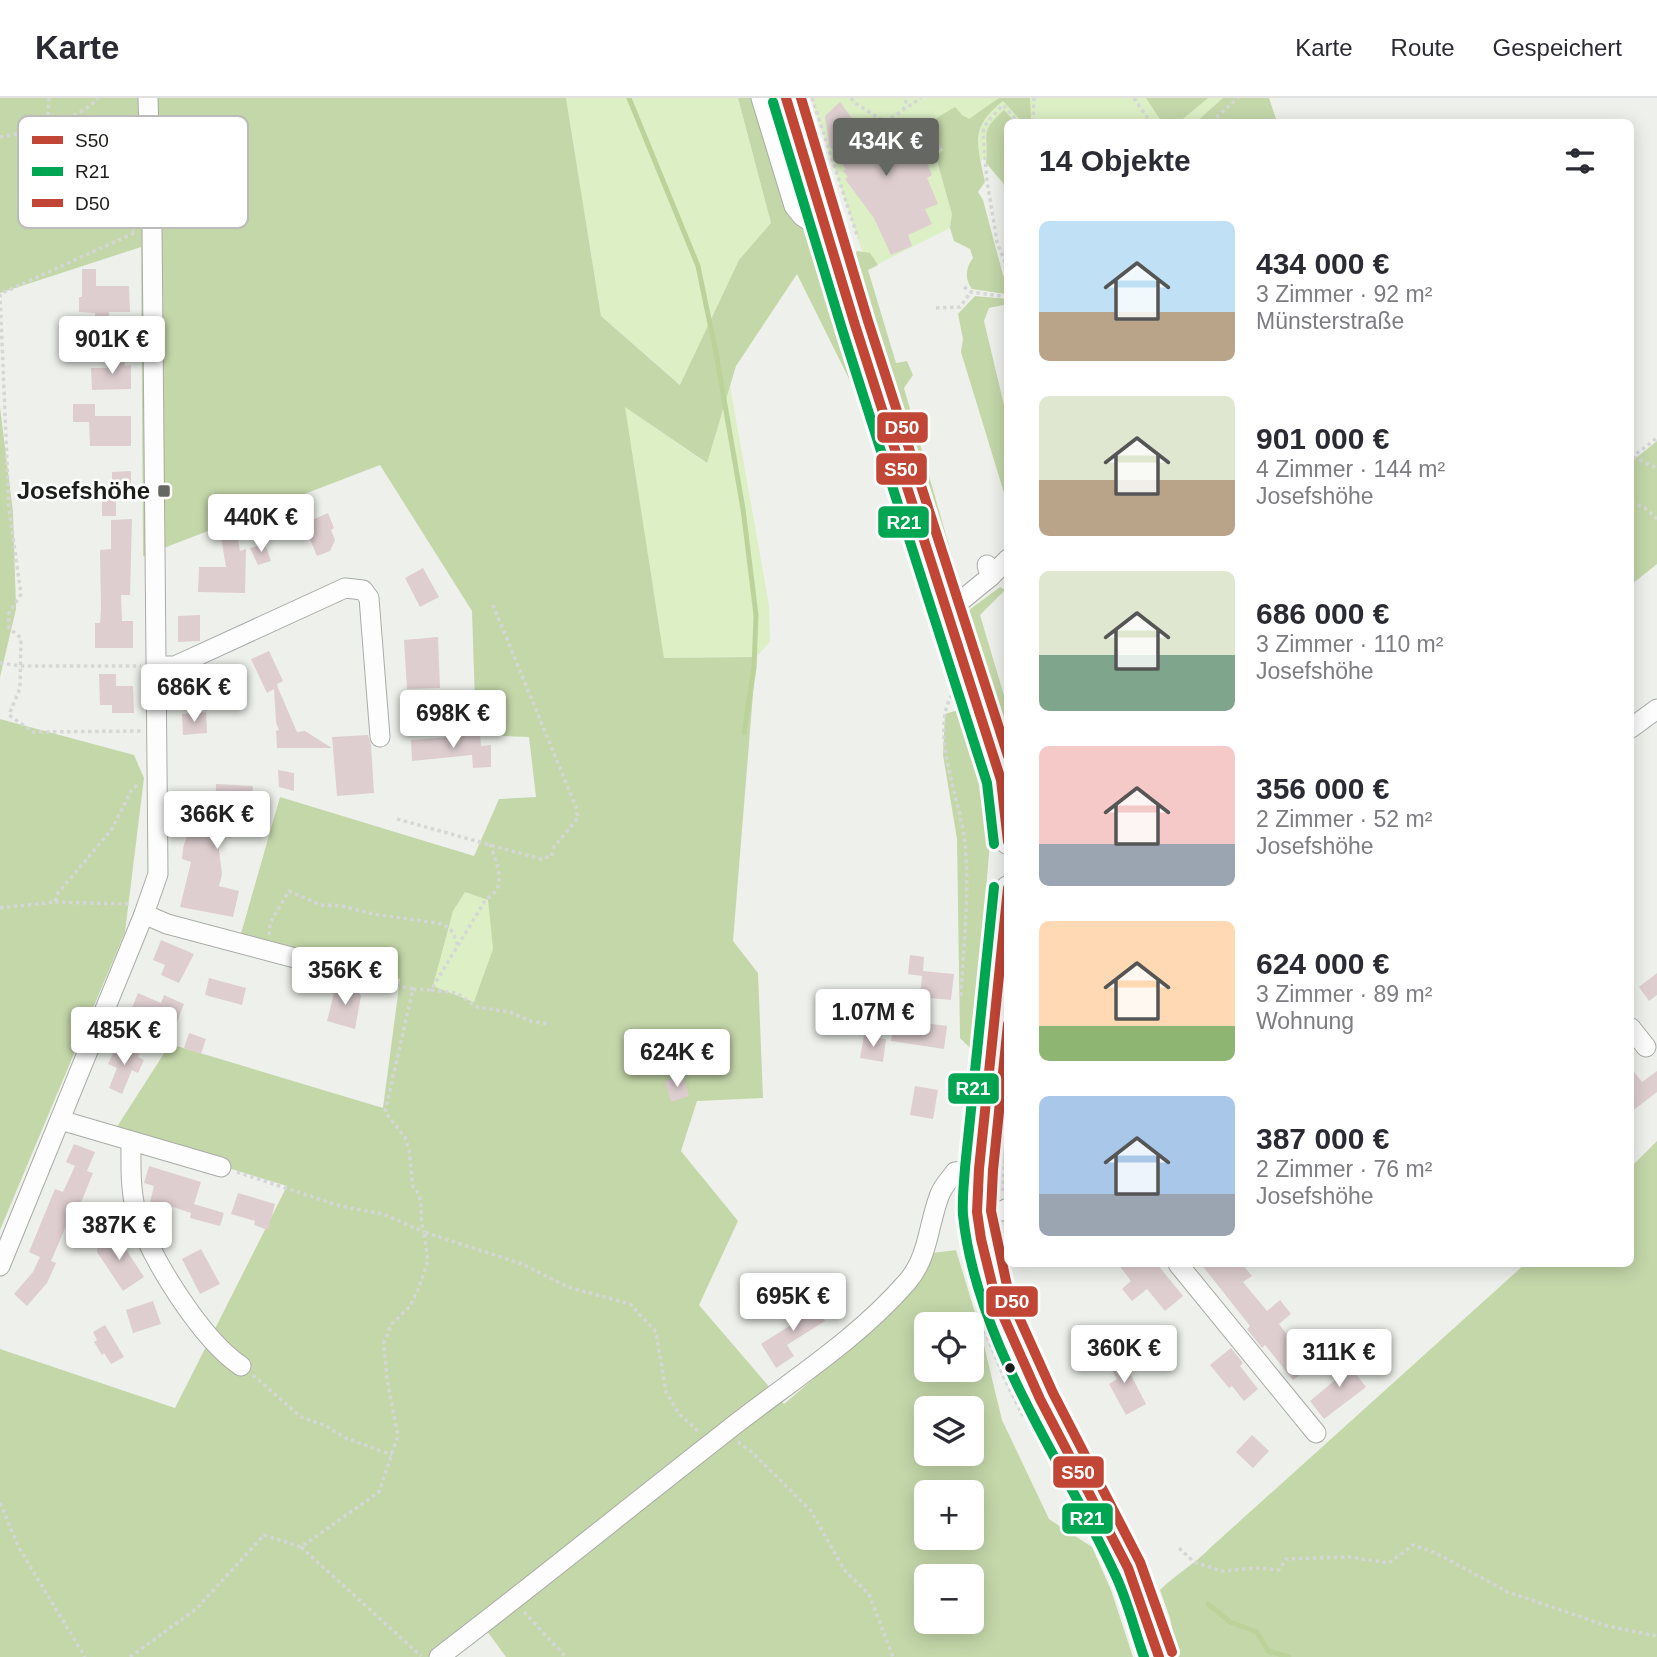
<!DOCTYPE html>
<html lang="de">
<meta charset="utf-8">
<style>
:root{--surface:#fff;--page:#f2f2f3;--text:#2b2b33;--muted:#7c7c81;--line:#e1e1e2;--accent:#656762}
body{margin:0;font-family:Helvetica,sans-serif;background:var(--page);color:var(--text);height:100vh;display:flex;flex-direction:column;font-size:26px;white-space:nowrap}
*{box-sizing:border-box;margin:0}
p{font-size:23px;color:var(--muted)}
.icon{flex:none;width:38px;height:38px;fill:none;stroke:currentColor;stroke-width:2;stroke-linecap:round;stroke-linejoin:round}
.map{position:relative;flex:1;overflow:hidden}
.side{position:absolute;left:1004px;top:21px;width:630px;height:1148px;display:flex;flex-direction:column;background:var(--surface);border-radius:10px;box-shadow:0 4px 18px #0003}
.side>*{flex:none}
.buttons{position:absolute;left:914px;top:1214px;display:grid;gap:14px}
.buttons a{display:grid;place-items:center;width:70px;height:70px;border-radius:10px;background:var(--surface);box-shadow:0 4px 18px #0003;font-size:35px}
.price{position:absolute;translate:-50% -60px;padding:0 16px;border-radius:7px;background:#fff;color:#222;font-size:23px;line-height:46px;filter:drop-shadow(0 2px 4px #0008)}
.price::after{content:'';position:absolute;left:50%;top:42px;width:21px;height:16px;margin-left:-10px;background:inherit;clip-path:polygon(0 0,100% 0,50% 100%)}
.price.selected{background:var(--accent);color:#fff}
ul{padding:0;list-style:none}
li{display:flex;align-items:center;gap:21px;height:175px;padding:0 35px}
li span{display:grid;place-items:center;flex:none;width:196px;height:140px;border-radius:10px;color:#555}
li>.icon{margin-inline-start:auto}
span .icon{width:84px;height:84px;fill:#fffc;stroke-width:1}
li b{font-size:30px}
h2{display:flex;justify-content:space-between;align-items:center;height:84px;padding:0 35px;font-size:30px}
header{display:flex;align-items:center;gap:42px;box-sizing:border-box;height:98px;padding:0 35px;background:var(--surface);border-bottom:2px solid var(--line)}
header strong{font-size:33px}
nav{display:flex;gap:38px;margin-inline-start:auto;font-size:24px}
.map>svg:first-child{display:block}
.green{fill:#dcefc5}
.forest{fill:#c4d7a9;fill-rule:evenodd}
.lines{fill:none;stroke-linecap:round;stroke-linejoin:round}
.stream{stroke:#bbd39a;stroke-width:5}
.building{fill:#deced0}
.minor-casing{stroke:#a9aba7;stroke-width:21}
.major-casing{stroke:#a9aba7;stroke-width:26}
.path{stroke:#d5d7d5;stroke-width:3.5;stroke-dasharray:3.5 3.5;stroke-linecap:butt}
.minor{stroke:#fcfdfc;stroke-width:19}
.major{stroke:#fcfdfc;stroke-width:24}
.bus-1-casing{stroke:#fff;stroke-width:16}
.bus-2-casing{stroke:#fff;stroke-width:16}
.bus-3-casing{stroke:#fff;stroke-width:16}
.bus-1{stroke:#c14635;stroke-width:10}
.bus-2{stroke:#00a651;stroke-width:10}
.bus-3{stroke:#c14635;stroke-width:10}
.poi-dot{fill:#656762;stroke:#fff;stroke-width:2.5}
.bus-dot{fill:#1b1d19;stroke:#fff;stroke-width:2.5}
.labels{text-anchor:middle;stroke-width:5;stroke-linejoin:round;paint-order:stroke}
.poi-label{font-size:24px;font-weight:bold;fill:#1b1d19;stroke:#fff;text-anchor:end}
.key{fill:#fff;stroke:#bbbbba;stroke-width:2}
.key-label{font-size:19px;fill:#1b1d19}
.line-badge{stroke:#fff;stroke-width:2.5}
.badge-label{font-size:19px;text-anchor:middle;font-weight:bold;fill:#fff}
</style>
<header>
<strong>Karte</strong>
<nav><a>Karte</a><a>Route</a><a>Gespeichert</a></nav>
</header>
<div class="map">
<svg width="1657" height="1559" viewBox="0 0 1657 1559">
<rect width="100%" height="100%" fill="#eef1eb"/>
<!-- green -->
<g class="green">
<path d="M566,0H738L771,125L739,162L681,287L601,218Z"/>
<path d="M811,0H1223L1196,24H1008L998,57L960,69L950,130L868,171Z"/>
<path d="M730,288L769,507L770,544L756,559L664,560L624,308L706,365Z"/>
<path d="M465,794L488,802L493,851L475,904L433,888L453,813Z"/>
</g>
<!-- forest -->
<g class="forest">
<path d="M0,0H566L601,218L680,287L739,162L771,125L738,0H755L796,121L819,150L829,202L855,293L797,176L736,268L707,365L625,309L664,560L756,559L733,843L758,875L763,1000L697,1003L681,1053L738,1123L699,1207L784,1306L888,1217L932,1155L956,1152L980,1231L1002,1322L1049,1421L1092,1449L1111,1492L1133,1559H506L487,1533L455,1559H0V1251L175,1310L287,1088L113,1035L170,946L383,1010L400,881L240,839L280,699L474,758L499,701L536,699L529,639L476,637L472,513L380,367L143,458L141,149L0,195ZM465,794L488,802L493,851L474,904L433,888L453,813ZM926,1227H971V1272H926ZM926,1311H971V1356H926ZM926,1395H971V1440H926ZM926,1479H971V1524H926Z"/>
<path d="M999,0H1030L1031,20L1028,24H1022L1003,3C969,30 977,45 985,84L978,94L983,102L1003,177L1008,185V195L1006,196L972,191C964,181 966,169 973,160L970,151L954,143L950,130L952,116L936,59L943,52L929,34L932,32L925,27L955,9L962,17L969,21Z"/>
<path d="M1146,0H1208L1179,24H1162Z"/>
<path d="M1223,0H1269L1277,24H1196Z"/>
<path d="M1004,12L1015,24H1008V97L1003,85L986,65C990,35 977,36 1004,12Z"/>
<path d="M857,153L870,155L878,167L868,172L896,265L907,263L913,277L904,290L960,486L854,157Z"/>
<path d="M975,198L1008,201V206L989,210L984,223L1008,324V408L961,254L963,241L958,216Z"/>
<path d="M0,309L13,414L16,511L0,579Z"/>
<path d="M1657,343V466L1631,487V364Z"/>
<path d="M1000,489L1005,492L980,517L1008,611V642L968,516L969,512Z"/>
<path d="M968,609L992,718L973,953L960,940L957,741L943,657L945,616Z"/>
<path d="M0,621L134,657L144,680L125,834L0,1132Z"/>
<path d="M1657,1043V1559H1178L1170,1520L1160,1492C1176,1476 1195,1466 1210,1450L1525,1166H1631V1069Z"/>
</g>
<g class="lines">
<!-- stream -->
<g class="stream">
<path d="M629,0L698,168L716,255L743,411L756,517L754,570L744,635"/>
<path d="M1208,1506L1230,1524L1257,1534L1268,1553L1289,1559"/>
</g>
</g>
<!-- building -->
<g class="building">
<path d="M840,4L880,59L887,53L891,59L925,29L942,49L926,63L932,77L927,80L938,106L925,111L932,126L908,137L912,148L891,157L874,120L845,81L848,79L843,73L846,71L829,47L825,18Z"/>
<path d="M82,171H96V188H129L130,214H109V222H95V215L79,214V199H82Z"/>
<path d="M107,262H125V268L131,267V291L92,292L91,270H107Z"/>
<path d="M73,306H95V318H131V348H90L89,324H73Z"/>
<path d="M131,373V395H112V374Z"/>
<rect x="102" y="399" width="14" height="19"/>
<path d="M301,406L308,424L328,415L334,430L331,432L335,442L330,453L317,458L305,429L289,436L280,415Z"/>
<path d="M234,420L240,453L246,451L245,495L198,494L199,469H226L219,427Z"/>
<path d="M132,421L130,497H121L122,523H133V550H95V525H100L101,511L100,452L111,451V422Z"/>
<path d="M265,446L271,463L258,467L250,450Z"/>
<path d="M423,470L439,499L420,509L405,480Z"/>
<path d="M200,517V543L178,544V518Z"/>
<path d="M438,539L440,590L407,591L404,542Z"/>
<path d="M269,553L283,583L277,586L278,590L297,634L305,633L332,650H277L276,633L279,632L276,624L274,591L267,595L251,561Z"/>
<path d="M99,576H116V588H133L134,615H112V607H100Z"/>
<path d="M206,614L207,635L183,637L182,616Z"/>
<path d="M368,637L371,647L374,695L337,698L332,639Z"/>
<path d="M480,637L481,648L491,647V669L473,670L472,657L412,663L411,642Z"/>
<path d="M278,672L294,675V693L279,689Z"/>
<path d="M216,686L253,688L252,714L260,715L258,737L233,731L231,740L217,736L222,776L219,788L239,793L233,819L180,809L191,764L182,761L183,750L190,729L215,735Z"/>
<path d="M161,842L194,856L179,885L161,877L165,867L153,862Z"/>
<path d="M910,857L924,859L923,873L954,876L951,902L920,899L922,878L908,876Z"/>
<path d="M1657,875V897L1649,903L1639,889Z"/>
<path d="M209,880L246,890L242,907L205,897Z"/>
<path d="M336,887L358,893L361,898L355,931L327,923Z"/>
<path d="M138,895L161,905L164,897L184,906L174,931L158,924L156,929L129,917Z"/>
<path d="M924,925L947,928L944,951L891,943L894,926L927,931Z"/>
<path d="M189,935L206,941L201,956L184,950Z"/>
<path d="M864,938L886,941L883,964L860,960Z"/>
<path d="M117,946L139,956L138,959L144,962L138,975L132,972L122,996L109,990L117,970L108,966Z"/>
<path d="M1631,970L1642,984L1657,973V994L1631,1014Z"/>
<path d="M683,978L689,998L671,1004L665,983Z"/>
<path d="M915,988L938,992L933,1021L910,1017Z"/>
<path d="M74,1046L95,1054L87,1073L93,1075L78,1112L76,1111L71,1122L69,1121L51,1163L56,1165L47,1185L27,1208L14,1196L33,1174L40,1159L29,1154L55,1091L63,1094L75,1068L66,1064Z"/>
<path d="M149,1068L201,1084L194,1106L224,1115L220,1128L190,1120L191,1115L164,1106L162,1112L149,1108L154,1088L144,1085Z"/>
<path d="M238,1095L275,1106L268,1132L254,1127L255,1123L231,1116Z"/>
<path d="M98,1140L119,1141L144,1179L123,1193L97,1154Z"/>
<path d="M201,1151L220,1186L200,1196L182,1161Z"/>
<path d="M1118,1166H1157L1183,1198L1165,1213L1147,1191L1132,1203L1122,1191L1131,1183Z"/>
<path d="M1201,1166H1242L1252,1178L1243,1184L1267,1213L1280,1202L1291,1216L1279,1226L1311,1268L1293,1282L1265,1247L1262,1250L1247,1231L1250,1228Z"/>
<path d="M811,1200L825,1223L787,1247L794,1258L776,1270L761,1246L799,1222L793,1212Z"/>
<path d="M153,1203L161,1226L133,1235L126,1212Z"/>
<path d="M105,1227L124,1259L111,1266L104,1255L102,1257L94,1244L97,1242L93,1234Z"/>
<path d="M1231,1250L1243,1265L1240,1268L1258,1291L1244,1303L1232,1288L1229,1290L1210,1267Z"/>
<path d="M1118,1252L1146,1306L1126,1317L1109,1286L1117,1281L1105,1259Z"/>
<path d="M1343,1258L1354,1270L1352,1271L1366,1289L1324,1321L1310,1303L1340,1278L1332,1268Z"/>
<path d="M1252,1337L1269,1353L1253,1370L1236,1354Z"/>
</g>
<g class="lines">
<defs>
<g id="minor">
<path d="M761,0L794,108L802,118L826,134"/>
<path d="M990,479L1008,461"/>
<path d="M947,514L990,479L987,467"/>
<path d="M157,568H175L345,490L363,492L369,500L380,639"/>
<path d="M1631,630L1657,611"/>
<path d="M144,816L167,826L382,883"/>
<path d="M1631,930L1646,949"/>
<path d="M60,1022L221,1069"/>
<path d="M131,1044C131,1066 130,1091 136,1113C149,1159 202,1242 241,1268"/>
<path d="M977,1114L1002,1113L1008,1110"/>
<path d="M1178,1166L1316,1335"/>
<path d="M0,1168L144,816L158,776L152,129L148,0"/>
<path d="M439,1559C535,1486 628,1410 723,1336C784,1287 855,1244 907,1184C929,1159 928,1126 940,1096C943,1088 950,1081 955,1074L979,1071"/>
</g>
<g id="major">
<path d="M786,0L855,227L1001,682L1008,744"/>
<path d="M1008,790L979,1071L977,1114L981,1141L996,1202L1040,1301L1128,1470L1159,1559"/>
</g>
</defs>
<!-- minor casing -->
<use href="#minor" class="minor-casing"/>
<!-- major casing -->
<use href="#major" class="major-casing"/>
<!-- path -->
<g class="path">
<path d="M49,0C49,14 46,30 48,44C52,70 113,114 134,133"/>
<path d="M812,0L858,140"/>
<path d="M851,0L855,5L885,24L921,0"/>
<path d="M1134,0L1150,24"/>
<path d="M903,12L907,0"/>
<path d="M1033,24L1034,0"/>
<path d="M1211,24L1238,0"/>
<path d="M0,39C30,34 77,23 98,0"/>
<path d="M134,135L0,196L9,411L21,496L9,515V530L21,540L20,590L9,617L33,634L141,633"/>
<path d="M1008,171L997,144L987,83L983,34L987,24L1003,7L1018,24"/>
<path d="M964,189L971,194L1008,199"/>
<path d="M936,210L960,209L971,194"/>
<path d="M1633,359L1657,370"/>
<path d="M1631,360L1657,340"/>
<path d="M1631,405L1644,409L1657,421"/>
<path d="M0,565L21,568H141"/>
<path d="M952,597C929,633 961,704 965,744C970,796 963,849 961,900"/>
<path d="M397,721L541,761L552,758L554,749L578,720L576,709L493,507"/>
<path d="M55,804L130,806"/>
<path d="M0,810L55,804L58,795L112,731L131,693L138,686"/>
<path d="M269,837L270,825L289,793L321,807L342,808L373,816L443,826L453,834L458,848"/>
<path d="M396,887L413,891L385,1014L405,1039L409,1052L413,1089C426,1101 418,1119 424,1134"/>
<path d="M413,891L431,892L486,801C509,789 496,765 490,746"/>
<path d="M431,892L457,895L477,909L510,914L530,923L550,926"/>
<path d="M237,1074L340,1108L383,1116L424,1134"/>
<path d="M1003,1093L1008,1014"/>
<path d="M982,1226L1006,1284L1023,1318"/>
<path d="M253,1277L301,1319L326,1328L346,1340L392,1357"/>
<path d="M738,1344L753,1355L811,1413L845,1473L869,1496L893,1559"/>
<path d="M0,1405L19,1450L85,1559"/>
<path d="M301,1449L421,1558"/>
<path d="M1179,1450L1194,1464L1222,1473L1258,1470L1279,1472L1286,1461L1349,1459L1389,1465L1413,1447L1436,1455L1508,1494L1607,1528L1657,1538"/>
<path d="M524,1514L566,1559"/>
<path d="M130,1559L196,1511L264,1437L301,1449L379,1394L398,1338L387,1281L384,1245L391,1227L410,1208L418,1192L428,1163L424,1134L522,1166L568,1189L630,1206L656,1234L666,1294L679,1316L699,1334"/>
</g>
<!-- minor -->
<use href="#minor" class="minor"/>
<!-- major -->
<use href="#major" class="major"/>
<defs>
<g id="bus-1">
<path d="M786,0L855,227L1001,682L1008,744"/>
<path d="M1008,790L979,1071L977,1114L981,1141L996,1202L1040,1301L1128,1470L1159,1559"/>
</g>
<g id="bus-2">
<path d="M773,4L842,231L987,685L994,746"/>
<path d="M994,789L965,1070C964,1085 962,1102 963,1117C976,1243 1062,1362 1114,1474C1127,1500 1134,1531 1144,1559"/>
</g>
<g id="bus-3">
<path d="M801,0L868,223L1008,658"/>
<path d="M1008,926L993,1072L991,1113L1009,1197L1053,1295L1140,1464L1172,1554"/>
</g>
</defs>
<!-- bus-1 casing -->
<use href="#bus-1" class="bus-1-casing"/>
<!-- bus-2 casing -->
<use href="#bus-2" class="bus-2-casing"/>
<!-- bus-3 casing -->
<use href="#bus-3" class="bus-3-casing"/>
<!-- bus-1 -->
<use href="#bus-1" class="bus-1"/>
<!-- bus-2 -->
<use href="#bus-2" class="bus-2"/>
<!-- bus-3 -->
<use href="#bus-3" class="bus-3"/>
</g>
<!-- markers -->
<rect class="poi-dot" x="157" y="386" width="14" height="14" rx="3.5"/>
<circle class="bus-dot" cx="1010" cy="1270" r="6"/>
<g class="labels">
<!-- poi labels -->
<g class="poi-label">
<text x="150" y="401">Josefshöhe</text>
</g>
</g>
<!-- legend -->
<rect x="18" y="18" width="230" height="112" rx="10" class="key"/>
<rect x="32" y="38" width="31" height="8" fill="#c14635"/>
<rect x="32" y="69" width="31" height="9" fill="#00a651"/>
<rect x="32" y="101" width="31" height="8" fill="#c14635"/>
<g class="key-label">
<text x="75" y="49">S50</text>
<text x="75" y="80">R21</text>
<text x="75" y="112">D50</text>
</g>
<g class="line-badge">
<rect x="876" y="313" width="53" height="33" rx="7" fill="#c14635"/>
<rect x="875" y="354" width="53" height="34" rx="7" fill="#c14635"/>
<rect x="877" y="407" width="53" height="34" rx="7" fill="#00a651"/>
<rect x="947" y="974" width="53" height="33" rx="7" fill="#00a651"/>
<rect x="985" y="1187" width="54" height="33" rx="7" fill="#c14635"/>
<rect x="1052" y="1357" width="53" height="34" rx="7" fill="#c14635"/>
<rect x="1061" y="1404" width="53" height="33" rx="7" fill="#00a651"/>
</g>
<g class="badge-label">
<text x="902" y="336">D50</text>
<text x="901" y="378">S50</text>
<text x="904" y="431">R21</text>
<text x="973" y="997">R21</text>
<text x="1012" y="1210">D50</text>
<text x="1078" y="1381">S50</text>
<text x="1087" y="1427">R21</text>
</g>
</svg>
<div class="buttons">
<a><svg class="icon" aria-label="locate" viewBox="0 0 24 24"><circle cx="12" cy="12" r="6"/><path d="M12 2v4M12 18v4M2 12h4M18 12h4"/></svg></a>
<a><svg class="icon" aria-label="layers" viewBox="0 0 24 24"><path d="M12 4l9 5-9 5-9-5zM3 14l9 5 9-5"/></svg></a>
<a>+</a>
<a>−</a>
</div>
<b class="price selected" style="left:886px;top:80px">434K €</b>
<b class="price" style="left:112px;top:278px">901K €</b>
<b class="price" style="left:261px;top:456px">440K €</b>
<b class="price" style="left:194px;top:626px">686K €</b>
<b class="price" style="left:453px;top:652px">698K €</b>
<b class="price" style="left:217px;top:753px">366K €</b>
<b class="price" style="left:345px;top:909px">356K €</b>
<b class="price" style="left:873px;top:951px">1.07M €</b>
<b class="price" style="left:124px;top:969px">485K €</b>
<b class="price" style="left:677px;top:991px">624K €</b>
<b class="price" style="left:119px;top:1164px">387K €</b>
<b class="price" style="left:793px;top:1235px">695K €</b>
<b class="price" style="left:1124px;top:1287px">360K €</b>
<b class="price" style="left:1339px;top:1291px">311K €</b>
<section class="side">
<h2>14 Objekte<svg class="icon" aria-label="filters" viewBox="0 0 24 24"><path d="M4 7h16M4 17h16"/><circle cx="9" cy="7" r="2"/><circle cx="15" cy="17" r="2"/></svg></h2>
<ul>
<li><span style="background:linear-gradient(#bfe0f5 65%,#b9a48a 0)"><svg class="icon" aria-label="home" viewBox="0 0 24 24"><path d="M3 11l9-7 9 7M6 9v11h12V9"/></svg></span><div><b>434 000 €</b><p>3 Zimmer · 92 m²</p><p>Münsterstraße</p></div></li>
<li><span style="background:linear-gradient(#dfe7d0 60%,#b9a48a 0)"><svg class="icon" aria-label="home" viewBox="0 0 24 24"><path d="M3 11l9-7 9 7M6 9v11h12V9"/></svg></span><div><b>901 000 €</b><p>4 Zimmer · 144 m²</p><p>Josefshöhe</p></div></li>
<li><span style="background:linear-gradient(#dfe7d0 60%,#7fa58c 0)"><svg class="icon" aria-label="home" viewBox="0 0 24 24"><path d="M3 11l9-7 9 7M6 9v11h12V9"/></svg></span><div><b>686 000 €</b><p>3 Zimmer · 110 m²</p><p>Josefshöhe</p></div></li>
<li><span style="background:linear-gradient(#f6c9c9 70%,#9aa5b1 0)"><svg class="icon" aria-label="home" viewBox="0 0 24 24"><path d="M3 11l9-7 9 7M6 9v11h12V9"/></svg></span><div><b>356 000 €</b><p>2 Zimmer · 52 m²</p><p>Josefshöhe</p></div></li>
<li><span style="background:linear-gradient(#ffd9b3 75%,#8fb573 0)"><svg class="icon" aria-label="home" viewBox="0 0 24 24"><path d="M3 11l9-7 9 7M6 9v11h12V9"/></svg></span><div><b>624 000 €</b><p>3 Zimmer · 89 m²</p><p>Wohnung</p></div></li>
<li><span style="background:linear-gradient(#a9c7e8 70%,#9aa5b1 0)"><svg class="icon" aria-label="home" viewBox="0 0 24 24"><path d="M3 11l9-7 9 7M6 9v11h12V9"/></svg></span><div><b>387 000 €</b><p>2 Zimmer · 76 m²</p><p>Josefshöhe</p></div></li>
</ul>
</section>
</div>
